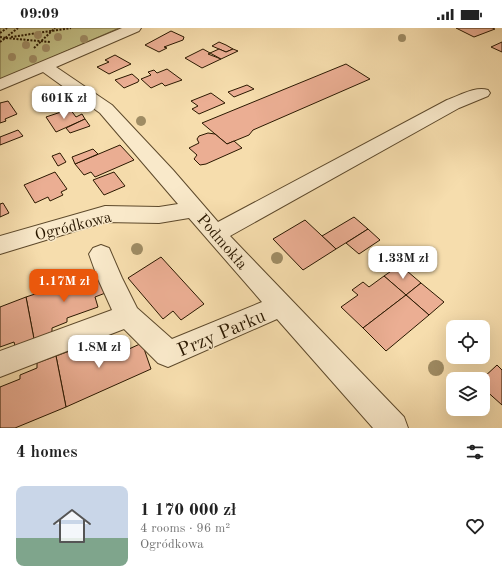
<!DOCTYPE html>
<meta charset="utf-8">
<style>
:root{--surface:#fff;--page:#f2f2f2;--text:#222;--muted:#767676;--accent:#ea580c}
body{margin:0;font-family:"Old Standard TT",serif;background:var(--page);color:var(--text);height:100vh;display:flex;flex-direction:column;font-size:15px;white-space:nowrap}
*{box-sizing:border-box;margin:0}
p{font-size:13px;color:var(--muted)}
.icon{flex:none;width:22px;height:22px;fill:none;stroke:currentColor;stroke-width:2;stroke-linecap:round;stroke-linejoin:round}
.map{position:relative;height:400px;overflow:hidden}
.sheet{display:flex;flex-direction:column;background:var(--surface);flex:1}
.sheet>*{flex:none}
.tools{position:absolute;left:446px;top:292px;display:grid;gap:8px}
.tools a{display:grid;place-items:center;width:44px;height:44px;border-radius:8px;background:var(--surface);box-shadow:0 4px 16px #0002;font-size:20px}
.price{position:absolute;translate:-50% -34px;padding:0 9px;border-radius:8px;background:#fff;color:#222;font-size:13px;line-height:26px;filter:drop-shadow(0 1px 2px #0008)}
.price::after{content:'';position:absolute;left:50%;top:24px;width:12px;height:9px;margin-left:-6px;background:inherit;clip-path:polygon(0 0,100% 0,50% 100%)}
.price.active{background:var(--accent);color:#fff}
ul{padding:0;list-style:none}
li{display:flex;align-items:center;gap:12px;height:100px;padding:0 16px}
li span{display:grid;place-items:center;flex:none;width:112px;height:80px;border-radius:8px;color:#555}
li>.icon{margin-inline-start:auto}
span .icon{width:48px;height:48px;fill:#fffc;stroke-width:1}
li b{font-size:17px}
h2{display:flex;justify-content:space-between;align-items:center;height:48px;padding:0 16px;font-size:17px}
.status{display:flex;justify-content:space-between;align-items:center;height:28px;padding:0 20px;background:var(--surface);direction:ltr}
.status svg{height:11px;fill:currentColor}
.map>svg:first-child{display:block}
.green{fill:#c2bf85;stroke:#766c42}
.building{fill:#ebae93;stroke:#2a1800}
.lines{fill:none;stroke-linecap:round;stroke-linejoin:round}
.minor-casing{stroke:#5d492b;stroke-width:2}
.path{stroke:#2a1800;stroke-width:2;stroke-dasharray:2 1.5;stroke-linecap:butt}
.minor{fill:#f9e9ca;fill-rule:evenodd}
.tree{fill:#9f8c64}
.labels{text-anchor:middle;stroke-width:3;stroke-linejoin:round;paint-order:stroke}
.street-label{font-size:16px;fill:#2a1800;stroke:#f9e9ca}
.near-street-label{font-size:19px;fill:#2a1800;stroke:#f9e9ca}
</style>
<div class="status"><b>09:09</b><svg viewBox="0 0 49 12"><path d="M0 12V9h3v3zM5 12V6h3v6zM10 12V3h3v9zM15 12V0h3v12zM26 1h20v11H26zM47 4h2v5h-2z"/></svg></div>
<div class="map">
<svg width="502" height="400" viewBox="0 0 502 400">
<rect width="100%" height="100%" fill="#f6ddad"/>
<filter id="stains"><feTurbulence type="fractalNoise" baseFrequency=".005" numOctaves="4"/><feColorMatrix values="0 0 0 0 .2 0 0 0 0 .09 0 0 0 0 .02 0 0 0 .5 -.17"/></filter>
<radialGradient id="worn" r=".72"><stop offset=".6" stop-color="#630" stop-opacity="0"/><stop offset="1" stop-color="#630" stop-opacity=".3"/></radialGradient>
<!-- green -->
<path class="green" d="M0,0H119L0,52Z"/>
<!-- building -->
<g class="building">
<path d="M456,0H492L495,1L474,9Z"/>
<path d="M171,3L184,9L183,12L164,19L167,20L159,24L145,17Z"/>
<path d="M219,14L226,17L233,21L226,24L212,18Z"/>
<path d="M502,14V24L491,19Z"/>
<path d="M203,21L210,25L208,26L221,31L202,40L185,30Z"/>
<path d="M219,21L226,24L233,21L238,23L221,31L210,25Z"/>
<path d="M115,27L131,36L109,46L97,39L109,34L105,32Z"/>
<path d="M346,36L370,51L253,102L249,107L227,116L202,95Z"/>
<path d="M167,41L182,52L165,58L162,55L151,60L141,51L151,47L148,44L154,42L157,45Z"/>
<path d="M132,46L139,52L138,54L124,60L115,52Z"/>
<path d="M247,57L254,61L234,69L228,64Z"/>
<path d="M211,65L225,75L199,86L192,81L198,78L191,73Z"/>
<path d="M8,73L17,86L5,91L6,93L0,95V75Z"/>
<path d="M70,81L76,89L82,86L85,91L56,104L46,89Z"/>
<path d="M85,91L90,98L70,105L66,100Z"/>
<path d="M18,102L23,108L0,117V109Z"/>
<path d="M208,105L215,106L227,116L234,113L242,120L206,136L200,137L194,131L197,127L189,120L199,115L197,111L199,108Z"/>
<path d="M120,117L134,132L95,149L91,144L84,147L75,136Z"/>
<path d="M93,121L98,126L75,136L72,129Z"/>
<path d="M60,125L66,134L58,138L52,128Z"/>
<path d="M55,144L67,161L61,164L63,167L50,173L48,169L35,175L24,157Z"/>
<path d="M114,144L125,158L104,167L93,152Z"/>
<path d="M3,175L9,185L0,189V176Z"/>
<path d="M354,189L368,201L336,221L322,208Z"/>
<path d="M305,192L336,221L303,242L273,211Z"/>
<path d="M368,201L380,212L359,226L346,215Z"/>
<path d="M161,229L204,276L181,292L173,283L163,291L128,250Z"/>
<path d="M400,237L421,255L406,267L384,248Z"/>
<path d="M102,244L108,264L95,269L98,279L67,290V294L52,300V304L34,311L26,269Z"/>
<path d="M384,248L406,267L363,300L341,279L358,267L352,262L363,254L369,259Z"/>
<path d="M421,255L444,274L429,287L406,267Z"/>
<path d="M406,267L429,287L386,323L363,300Z"/>
<path d="M26,269L34,311L15,318L14,314L0,319V279Z"/>
<path d="M125,310L129,321L142,315L151,341L66,379L56,328L75,321L76,325L92,318L93,323Z"/>
<path d="M56,328L66,379L15,400H0V359L20,351V347L37,340V335Z"/>
<path d="M497,337L502,342V377L483,360L482,351Z"/>
</g>
<g class="lines">
<defs>
<path id="minor" d="M122,0H141L139,3L56,39L112,77L173,142L218,194L447,72C459,68 475,58 488,62L490,65L488,68L459,80L230,208L404,389L408,400H373L277,291L168,339L158,335L124,301L0,349V323L112,282L98,251L89,226L93,220L101,217L109,220L122,250L137,280L172,311L262,274L189,190L159,195L105,194L0,226V208L105,178L159,179L178,176L100,85L43,44L0,62V51Z"/>
</defs>
<!-- minor casing -->
<use href="#minor" class="minor-casing"/>
<!-- path -->
<g class="path">
<path d="M0,5L7,0"/>
<path d="M0,9L6,10"/>
<path d="M11,9L71,0"/>
<path d="M6,10L50,14"/>
<path d="M0,14L18,0"/>
<path d="M34,20L55,0"/>
</g>
<!-- minor -->
<use href="#minor" class="minor"/>
</g>
<!-- trees -->
<g class="tree">
<circle cx="38" cy="7" r="4"/>
<circle cx="58" cy="9" r="4"/>
<circle cx="402" cy="10" r="4"/>
<circle cx="84" cy="11" r="4"/>
<circle cx="26" cy="17" r="4"/>
<circle cx="46" cy="20" r="4"/>
<circle cx="12" cy="29" r="4"/>
<circle cx="33" cy="31" r="4"/>
<circle cx="141" cy="93" r="5"/>
<circle cx="137" cy="221" r="6"/>
<circle cx="277" cy="230" r="6"/>
<circle cx="436" cy="340" r="8"/>
</g>
<g class="labels">
<!-- street labels -->
<g class="street-label">
<text transform="translate(73 197) rotate(-14)" y="6">Ogródkowa</text>
<text transform="translate(223 213) rotate(49)" y="6">Podmokła</text>
</g>
<!-- near-street labels -->
<g class="near-street-label">
<text transform="translate(221 304) rotate(-23)" y="7">Przy Parku</text>
</g>
</g>
<rect width="100%" height="100%" filter="url(#stains)"/>
<rect width="100%" height="100%" fill="url(#worn)"/>
</svg>
<div class="tools">
<a><svg class="icon" aria-label="locate" viewBox="0 0 24 24"><circle cx="12" cy="12" r="6"/><path d="M12 2v4M12 18v4M2 12h4M18 12h4"/></svg></a>
<a><svg class="icon" aria-label="layers" viewBox="0 0 24 24"><path d="M12 4l9 5-9 5-9-5zM3 14l9 5 9-5"/></svg></a>
</div>
<b class="price" style="left:64px;top:92px">601K zł</b>
<b class="price" style="left:403px;top:252px">1.33M zł</b>
<b class="price active" style="left:64px;top:275px">1.17M zł</b>
<b class="price" style="left:99px;top:341px">1.8M zł</b>
</div>
<section class="sheet">
<h2>4 homes<svg class="icon" aria-label="filters" viewBox="0 0 24 24"><path d="M4 7h16M4 17h16"/><circle cx="9" cy="7" r="2"/><circle cx="15" cy="17" r="2"/></svg></h2>
<ul>
<li><span style="background:linear-gradient(#c9d6e8 65%,#7fa58c 0)"><svg class="icon" aria-label="home" viewBox="0 0 24 24"><path d="M3 11l9-7 9 7M6 9v11h12V9"/></svg></span><div><b>1 170 000 zł</b><p>4 rooms · 96 m²</p><p>Ogródkowa</p></div><svg class="icon" aria-label="heart" viewBox="0 0 24 24"><path d="M12 20l-8-8c-3-5 5-10 8-4 3-6 11-1 8 4z"/></svg></li>
</ul>
</section>
